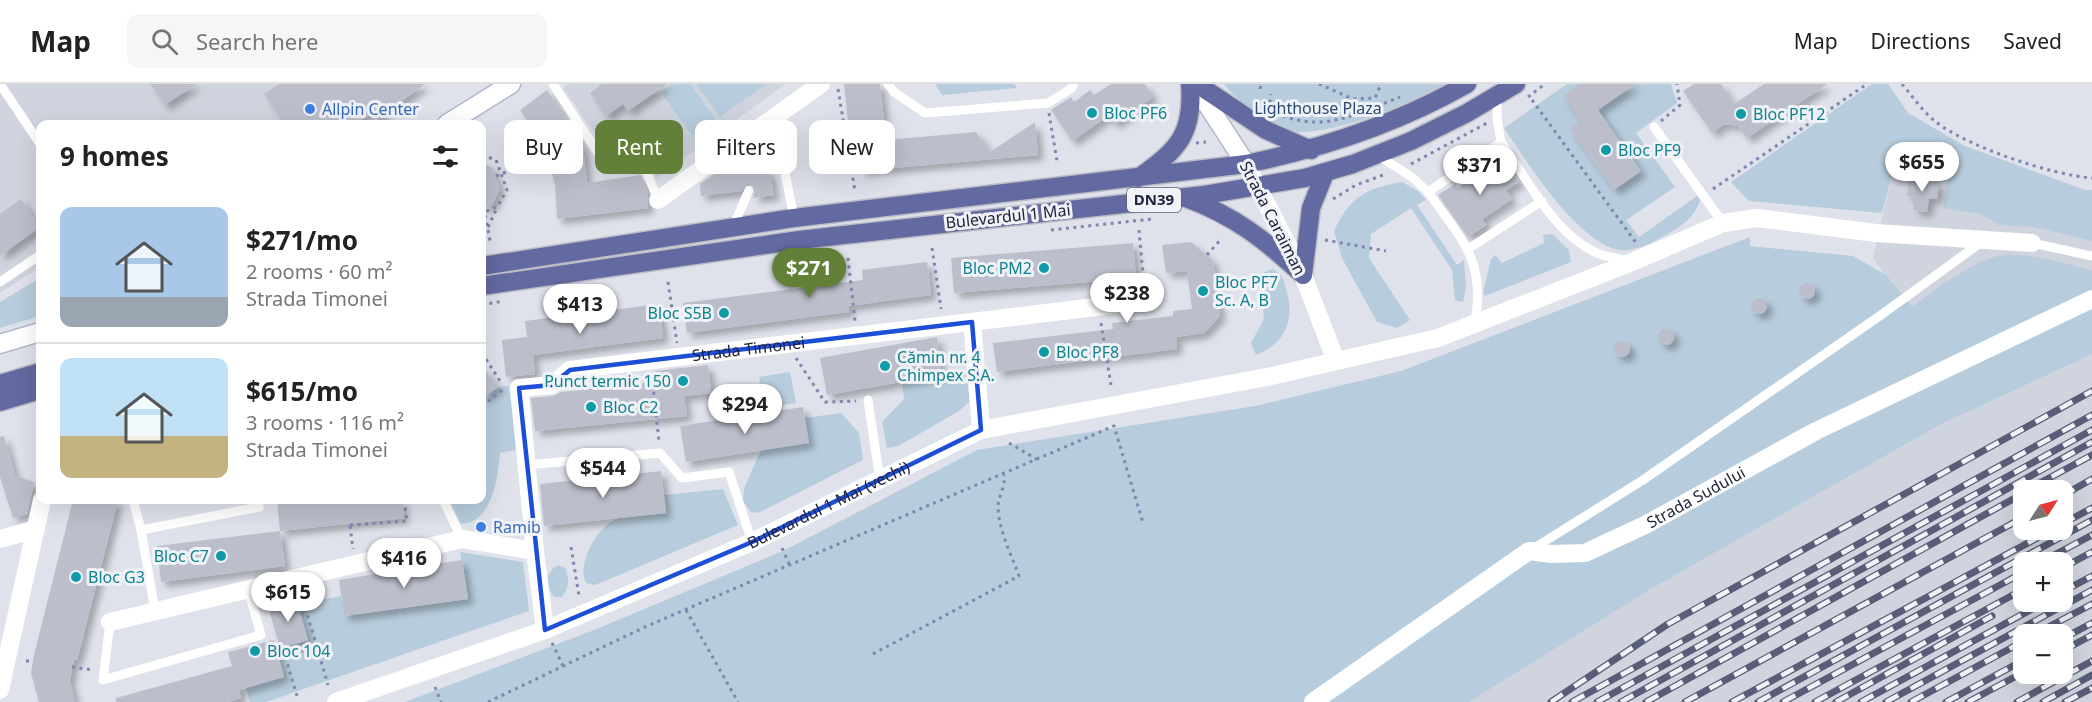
<!DOCTYPE html>
<meta charset="utf-8">
<style>
:root{--surface:#fff;--page:#f6f6f6;--text:#222;--muted:#767676;--line:#e0e0e0;--accent:#638038}
body{margin:0;font-family:"Noto Sans",sans-serif;background:var(--page);color:var(--text);height:100vh;display:flex;flex-direction:column;font-size:22px;white-space:nowrap}
*{box-sizing:border-box;margin:0}
p{font-size:20px;color:var(--muted)}
.icon{flex:none;width:33px;height:33px;fill:none;stroke:currentColor;stroke-width:2;stroke-linecap:round;stroke-linejoin:round}
.map{position:relative;flex:1;overflow:hidden}
.sheet{position:absolute;left:36px;top:36px;width:450px;height:384px;display:flex;flex-direction:column;background:var(--surface);border-radius:12px;box-shadow:0 6px 24px #0002}
.sheet>*{flex:none}
.top-card{position:absolute;left:504px;top:36px;width:570px;height:54px;display:flex;gap:12px}
.needle{width:39px;rotate:54deg}
.tools{position:absolute;left:2013px;top:396px;display:grid;gap:12px}
.tools a{display:grid;place-items:center;width:60px;height:60px;border-radius:12px;background:var(--surface);box-shadow:0 6px 24px #0002;font-size:30px}
.price{position:absolute;translate:-50% -51px;padding:0 14px;border-radius:21px;background:#fff;color:#222;font-size:20px;line-height:39px;filter:drop-shadow(0 2px 3px #0008)}
.price::after{content:'';position:absolute;left:50%;top:36px;width:18px;height:14px;margin-left:-9px;background:inherit;clip-path:polygon(0 0,100% 0,50% 100%)}
.price.current{background:var(--accent);color:#fff}
ul{padding:0;list-style:none}
li{display:flex;align-items:center;gap:18px;height:150px;padding:0 24px}
li+li{border-top:2px solid var(--line)}
li span{display:grid;place-items:center;flex:none;width:168px;height:120px;border-radius:12px;color:#555}
li>.icon{margin-inline-start:auto}
span .icon{width:72px;height:72px;fill:#fffc;stroke-width:1}
li b{font-size:26px}
h2{display:flex;justify-content:space-between;align-items:center;height:72px;padding:0 24px;font-size:26px}
.pill{padding:0 21px;border-radius:12px;background:var(--surface);box-shadow:0 6px 24px #0002;font-size:21px;line-height:54px}
.pill.current{background:var(--accent);color:#fff}
header{display:flex;align-items:center;gap:36px;box-sizing:border-box;height:84px;padding:0 30px;background:var(--surface);border-bottom:2px solid var(--line)}
header strong{font-size:28px}
nav{display:flex;gap:33px;margin-inline-start:auto;font-size:21px}
.search{width:420px;height:54px;background:var(--page);display:flex;align-items:center;gap:15px;box-sizing:border-box;padding:0 21px;border-radius:12px;color:var(--muted);font-size:22px}
.map>svg:first-child{display:block}
.built{fill:#d0d4de;fill-rule:evenodd}
.green{fill:#b7ccdc}
.building{fill:#bcbfcb;filter:url(#shadow)}
.lines{fill:none;stroke-linecap:round;stroke-linejoin:round}
.secondary-casing{stroke:#b2b7cb;stroke-width:21}
.primary-casing{stroke:#bcbdc4;stroke-width:21}
.path{stroke:#7f86af;stroke-width:3;stroke-dasharray:3 4.5;stroke-linecap:butt}
.lane{stroke:#fff;stroke-width:9}
.street{stroke:#fff;stroke-width:18}
.secondary{stroke:#fff;stroke-width:18}
.primary{stroke:#6369a1;stroke-width:18}
.rail-casing{stroke:#5a5d77;stroke-width:7}
.rail{stroke:#f0f2f7;stroke-width:4.5;stroke-dasharray:14;stroke-linecap:butt}
.marked{fill:none;stroke:#1d4ed8;stroke-width:4.5;stroke-linejoin:round}
.shop-dot{fill:#3f7fe0;stroke:#f0f2f7;stroke-width:2}
.culture-dot{fill:#0f9aa8;stroke:#f0f2f7;stroke-width:2}
.labels{text-anchor:middle;stroke-width:6;stroke-linejoin:round;paint-order:stroke}
.shield{fill:#f0f2f7;stroke:#5e6173;stroke-width:1.5}
.shield-label{font-size:15px;font-weight:bold;fill:#20233b}
.park-label{font-size:16px;fill:#2a4a72;stroke:#f0f2f7}
.shop-label{font-size:16px;fill:#366cbe;stroke:#f0f2f7;text-anchor:start}
.culture-label{font-size:16px;fill:#0d838f;stroke:#f0f2f7;text-anchor:start}
.street-label{font-size:16px;fill:#20233b;stroke:#f0f2f7}
</style>
<header>
<strong>Map</strong>
<div class="search"><svg class="icon" aria-label="search" viewBox="0 0 24 24"><circle cx="10" cy="10" r="6"/><path d="M15 15l6 6"/></svg>Search here</div>
<nav><a>Map</a><a>Directions</a><a>Saved</a></nav>
</header>
<div class="map">
<svg width="2092" height="618" viewBox="0 0 2092 618">
<defs>
<filter id="shadow"><feDropShadow dx="5.5" dy="5.5" stdDeviation="3" flood-color="#0004"/></filter>
</defs>
<rect width="100%" height="100%" fill="#dfe2eb"/>
<!-- built -->
<g class="built">
<path d="M0,0H341L368,40H40V183L0,209Z"/>
<path d="M568,0H785L657,94L626,46L601,58L563,4Z"/>
<path d="M1893,86L1948,95L1947,101L2092,156V618H854L1886,192L1873,174ZM2024,406H2062V446H2024ZM2024,478H2062V518H2024ZM2024,550H2062V590H2024Z"/>
</g>
<!-- green -->
<g class="green">
<path d="M672,0H690L715,35L692,52L661,8Z"/>
<path d="M696,0H766L720,33Z"/>
<path d="M935,0H1014L1017,4L942,11Z"/>
<path d="M1224,0H1445C1407,21 1327,55 1284,47C1270,44 1232,12 1224,0Z"/>
<path d="M1567,0H1671L1677,19L1636,49L1675,103L1626,136L1639,153L1697,112L1700,116C1695,134 1678,145 1662,153C1650,160 1633,168 1619,166C1577,158 1526,77 1504,44Z"/>
<path d="M1872,0H1888L1908,29L1965,62L2085,106H2092V157L2034,143L2000,141L1980,130L1943,124L1948,95L1893,86L1882,129L1749,117L1731,98Z"/>
<path d="M1402,98L1418,107L1426,116L1417,121L1457,181L1464,176L1466,203L1463,218L1455,216L1452,186L1411,124L1371,150L1369,174L1410,236L1397,244L1377,238L1342,174L1334,147C1350,113 1364,105 1402,98Z"/>
<path d="M1552,150L1569,166L1571,178L1485,212L1483,209L1491,175L1495,171L1502,179L1544,159L1543,151Z"/>
<path d="M1750,153V162L1853,172L1886,191L1912,223C1935,206 1977,173 2005,171C2029,169 2069,180 2092,187V270L1941,340L1654,503L1469,618H405L589,548L783,467L977,366L1255,322L1401,287Z"/>
<path d="M1273,185C1283,190 1284,197 1287,208C1295,236 1284,261 1256,271L1251,259L1264,235L1261,202L1264,188Z"/>
<path d="M40,194V232L0,244V218Z"/>
<path d="M790,288L796,319L764,324L759,293Z"/>
<path d="M963,288L967,291L971,316L959,327L898,362L887,364L882,338L904,315L902,298Z"/>
<path d="M509,302L517,366L500,369C498,394 492,439 461,440L449,416H482V315L498,303Z"/>
<path d="M841,329L859,349L863,376L758,429L751,428L743,417L744,404L761,366L805,334Z"/>
<path d="M723,405L738,441L595,501L586,499C576,480 598,440 619,434C633,431 650,431 665,429L663,411Z"/>
<path d="M460,468L523,478L529,527L266,618H250L246,604L276,565L307,556L298,521L341,512L344,532L467,515Z"/>
<path d="M558,481L565,484C570,496 569,503 562,513H554C545,501 545,488 558,481Z"/>
</g>
<!-- building -->
<g class="building">
<path d="M150,0H196L165,21Z"/>
<path d="M279,0H425L375,36L371,30L355,40H285L264,10Z"/>
<path d="M602,0H667L628,27L623,20L606,32L590,9Z"/>
<path d="M844,0H880L886,56L976,48L990,68L1035,38L1038,71L861,87L859,64L851,65Z"/>
<path d="M1111,0H1145L1153,13L1114,40L1108,32L1072,57L1051,26L1071,13L1074,18L1090,6L1094,11Z"/>
<path d="M1580,0H1635L1598,26L1641,87L1614,106L1570,45L1581,37L1563,12Z"/>
<path d="M1694,0H1721L1734,20L1764,0H1827L1747,54L1738,42L1724,40L1712,49L1683,7Z"/>
<path d="M547,6L583,63L587,99L641,91L647,106L648,124L557,135L555,101L546,66L520,26Z"/>
<path d="M766,59L768,75L762,83L770,89L774,111L753,114L756,105L749,99L741,107L701,112L700,100L756,60Z"/>
<path d="M1503,73L1519,98L1506,106L1512,115L1482,135L1486,141L1468,153L1438,111L1455,100L1458,104Z"/>
<path d="M482,78L492,84L500,104L492,121L482,124Z"/>
<path d="M1909,94L1939,99L1937,115L1929,114L1927,128L1913,126L1915,113L1907,112Z"/>
<path d="M21,115L40,143L0,172V130Z"/>
<path d="M1191,158L1213,177L1220,232L1204,249L1176,253L1177,265L997,288L993,259L1113,245L1112,239L1173,232V227L1192,225L1187,187L1166,189L1162,161Z"/>
<path d="M1133,159L1136,194L954,209L951,174Z"/>
<path d="M927,178L931,211L848,222L849,228L687,249L683,219L863,196L862,186Z"/>
<circle cx="1807" cy="207" r="8"/>
<circle cx="1759" cy="222" r="8"/>
<path d="M659,220L663,254L533,271L535,290L506,293L502,256L527,253L525,237Z"/>
<circle cx="1666" cy="253" r="8"/>
<path d="M937,253L941,291L827,311L820,274Z"/>
<circle cx="1622" cy="265" r="8"/>
<path d="M708,281L711,309L684,312L687,332L535,347L531,314L553,312L561,308L656,298L655,287Z"/>
<path d="M482,282L498,303L482,315Z"/>
<path d="M803,323L809,359L686,378L680,342Z"/>
<path d="M4,352L15,392L34,398L27,430L13,434L0,393V353Z"/>
<path d="M661,387L666,429L544,442L540,400Z"/>
<path d="M73,416H118L77,576L74,575L70,597L75,618H39L31,589L34,571Z"/>
<path d="M277,416H402L404,434L280,447Z"/>
<path d="M280,447L285,482L161,498L157,462Z"/>
<path d="M462,476L468,515L344,532L339,496Z"/>
<path d="M296,514L308,556L280,564L268,522Z"/>
<path d="M274,556L284,593L239,606L241,614L228,618H116V614L232,582L228,568Z"/>
</g>
<g class="lines">
<defs>
<g id="secondary">
<path d="M1194,0L1246,80"/>
<path d="M447,40L511,0"/>
<path d="M0,260L40,248"/>
</g>
<g id="primary">
<path d="M1197,0L1266,46L1311,66"/>
<path d="M1138,94C1178,66 1194,50 1190,0"/>
<path d="M1186,114C1235,132 1265,156 1303,191"/>
<path d="M482,182L794,134L1246,80C1324,64 1397,40 1467,0"/>
<path d="M1303,191L1311,124L1325,89"/>
<path d="M482,202L799,156L1204,111L1305,94L1353,80L1411,57L1467,29L1516,0"/>
<path d="M0,300L40,288"/>
<path d="M0,318L40,306"/>
</g>
</defs>
<!-- secondary casing -->
<use href="#secondary" class="secondary-casing"/>
<!-- primary casing -->
<use href="#primary" class="primary-casing"/>
<!-- path -->
<g class="path">
<path d="M1319,0L1353,15L1375,14L1381,0"/>
<path d="M1902,0C1913,13 1923,28 1936,38C1968,63 2052,91 2092,94"/>
<path d="M838,5L855,107"/>
<path d="M1260,5L1261,0"/>
<path d="M1528,13L1545,0"/>
<path d="M1532,16L1637,160"/>
<path d="M1269,26C1320,51 1351,32 1400,13"/>
<path d="M1269,26L1271,10"/>
<path d="M1049,29L1057,77"/>
<path d="M1661,37L1680,21L1677,0"/>
<path d="M1196,59L1206,58"/>
<path d="M482,71L496,76L507,106L497,123L482,129"/>
<path d="M1411,80L1487,39"/>
<path d="M496,92L519,83"/>
<path d="M1713,105L1867,0"/>
<path d="M1333,115L1356,101L1386,90"/>
<path d="M484,124L490,157"/>
<path d="M488,143L497,124"/>
<path d="M1051,146L1152,135"/>
<path d="M1139,146L1144,203"/>
<path d="M1325,156L1386,167"/>
<path d="M932,164L941,225"/>
<path d="M1207,171L1222,154"/>
<path d="M848,174L855,237"/>
<path d="M668,198L677,259"/>
<path d="M482,221L503,217"/>
<path d="M1101,239L1111,301"/>
<path d="M482,269L502,300"/>
<path d="M796,274L825,318L856,317"/>
<path d="M652,293L659,358"/>
<path d="M482,322L504,305"/>
<path d="M1009,359L1038,376"/>
<path d="M350,441L407,437L404,416"/>
<path d="M350,442L353,465"/>
<path d="M571,463L579,512"/>
<path d="M782,464L790,482"/>
<path d="M686,526L738,618"/>
<path d="M552,559L563,582"/>
<path d="M317,563L328,601"/>
<path d="M873,570L1019,492C1011,470 999,447 998,423C998,412 1006,403 1004,391"/>
<path d="M26,577H33"/>
<path d="M72,583L94,586"/>
<path d="M435,603L441,618"/>
<path d="M297,612L285,572L317,563L301,510"/>
<path d="M488,618L647,542L1114,342L1143,439"/>
</g>
<!-- lane -->
<g class="lane">
<path d="M0,0L40,60"/>
<path d="M553,0L604,78L644,82L658,116"/>
<path d="M888,0L894,8L925,29L1048,19L1072,4L1073,0"/>
<path d="M774,33L794,134"/>
<path d="M1654,43L1723,139"/>
<path d="M1501,58C1528,96 1554,151 1599,170C1608,173 1618,174 1627,177"/>
<path d="M1377,71L1412,93L1428,108L1501,58L1497,34V11"/>
<path d="M769,82L783,79"/>
<path d="M1428,108C1462,156 1486,176 1475,239"/>
<path d="M733,143L749,106"/>
<path d="M2032,159L2092,172"/>
<path d="M1468,165L1542,117"/>
<path d="M0,198L40,171"/>
<path d="M868,316L880,396"/>
<path d="M526,381L660,369L682,394L729,388L752,458"/>
<path d="M133,416L141,446"/>
<path d="M443,416L462,455"/>
<path d="M1531,466L1643,396L1881,231L1983,157"/>
<path d="M155,527L141,446L259,423L258,416"/>
<path d="M110,538L103,596L261,551L248,505"/>
</g>
<!-- street -->
<g class="street">
<path d="M1246,80L1303,191L1336,277"/>
<path d="M658,116L821,0"/>
<path d="M972,238L981,346"/>
<path d="M0,455L36,445"/>
<path id="s1" d="M535,467L519,304L552,301L570,286L1146,217"/>
<path d="M110,538L462,455L535,467L545,546"/>
<path d="M0,606L42,416"/>
<path id="s2" d="M336,618L545,546L752,458L981,346L1267,293L1438,254L1632,178L1723,139L1757,134L1876,149L2032,159"/>
<path id="s3" d="M1313,618L1529,467L1551,470L1585,469L1645,441L1816,347L2092,215"/>
</g>
<!-- secondary -->
<use href="#secondary" class="secondary"/>
<!-- primary -->
<use href="#primary" class="primary"/>
<defs>
<g id="rail">
<path d="M2027,406L2092,371"/>
<path d="M2062,412L2092,395"/>
<path d="M2062,440L2092,424"/>
<path d="M2041,478L2092,451"/>
<path d="M2062,484L2092,468"/>
<path d="M2062,508L2092,492"/>
<path d="M2035,550L2092,520"/>
<path d="M2062,555L2092,539"/>
<path d="M2062,567L2092,551"/>
<path d="M1551,618L1668,540L2092,307"/>
<path d="M1572,618L2092,331"/>
<path d="M1597,618L2092,346"/>
<path d="M1621,618L2092,358"/>
<path d="M1646,618L2024,409"/>
<path d="M1685,618L2024,433"/>
<path d="M1732,618L2052,446"/>
<path d="M1758,618L2092,436"/>
<path d="M1783,618L2024,488"/>
<path d="M1815,618L2024,505"/>
<path d="M1836,618L1992,532"/>
<path d="M1861,618L2045,518"/>
<path d="M1886,618L2092,506"/>
<path d="M1911,618L2024,557"/>
<path d="M1946,618L2024,576"/>
<path d="M1968,618L2024,588"/>
<path d="M2017,618L2092,577"/>
<path d="M2043,618L2092,591"/>
<path d="M2065,618L2092,604"/>
</g>
</defs>
<!-- rail casing -->
<use href="#rail" class="rail-casing"/>
<!-- rail -->
<use href="#rail" class="rail"/>
</g>
<!-- marked area -->
<path class="marked" d="M972,238L981,346L752,458L545,546L519,304L552,301L570,286Z"/>
<!-- markers -->
<g class="shop-dot">
<circle cx="310" cy="25" r="6"/>
<circle cx="481" cy="443" r="6"/>
</g>
<g class="culture-dot">
<circle cx="1092" cy="29" r="6"/>
<circle cx="1741" cy="30" r="6"/>
<circle cx="1606" cy="66" r="6"/>
<circle cx="1044" cy="184" r="6"/>
<circle cx="1203" cy="207" r="6"/>
<circle cx="724" cy="229" r="6"/>
<circle cx="1044" cy="268" r="6"/>
<circle cx="885" cy="282" r="6"/>
<circle cx="683" cy="297" r="6"/>
<circle cx="591" cy="323" r="6"/>
<circle cx="221" cy="472" r="6"/>
<circle cx="76" cy="493" r="6"/>
<circle cx="255" cy="567" r="6"/>
</g>
<g class="labels">
<!-- shield labels -->
<rect class="shield" x="1127" y="104" width="54" height="24" rx="4.5"/>
<g class="shield-label">
<text x="1154" y="121">DN39</text>
</g>
<!-- park labels -->
<g class="park-label">
<text x="1318" y="30">Lighthouse Plaza</text>
</g>
<!-- shop labels -->
<g class="shop-label">
<text x="322" y="31">Allpin Center</text>
<text x="493" y="449">Ramib</text>
</g>
<!-- culture labels -->
<g class="culture-label">
<text x="1104" y="35">Bloc PF6</text>
<text x="1753" y="36">Bloc PF12</text>
<text x="1618" y="72">Bloc PF9</text>
<text x="1032" y="190" text-anchor="end">Bloc PM2</text>
<text x="1215" y="204">Bloc PF7<tspan x="1215" dy="18">Sc. A, B</tspan></text>
<text x="712" y="235" text-anchor="end">Bloc S5B</text>
<text x="1056" y="274">Bloc PF8</text>
<text x="897" y="279">Cămin nr. 4<tspan x="897" dy="18">Chimpex S.A.</tspan></text>
<text x="671" y="303" text-anchor="end">Punct termic 150</text>
<text x="603" y="329">Bloc C2</text>
<text x="209" y="478" text-anchor="end">Bloc C7</text>
<text x="88" y="499">Bloc G3</text>
<text x="267" y="573">Bloc 104</text>
</g>
<!-- street labels -->
<g class="street-label">
<text transform="translate(1008 132) rotate(-6)" y="6">Bulevardul 1 Mai</text>
<text transform="translate(1273 134) rotate(63)" y="6">Strada Caraiman</text>
<text dy="6" stroke="none"><textPath href="#s1" startOffset="400">Strada Timonei</textPath></text>
<text dy="6" stroke="none"><textPath href="#s3" startOffset="444">Strada Sudului</textPath></text>
<text dy="6" stroke="none"><textPath href="#s2" startOffset="531">Bulevardul 1 Mai (vechi)</textPath></text>
</g>
</g>
</svg>
<div class="tools">
<a><svg class="needle" viewBox="-14 -14 28 28"><path d="M0-13l5 13h-10z" fill="#e53935"/><path d="M0 13l5-13h-10z" fill="#767676"/></svg></a>
<a>+</a>
<a>−</a>
</div>
<b class="price" style="left:1922px;top:109px">$655</b>
<b class="price" style="left:1480px;top:112px">$371</b>
<b class="price current" style="left:809px;top:215px">$271</b>
<b class="price" style="left:1127px;top:240px">$238</b>
<b class="price" style="left:580px;top:251px">$413</b>
<b class="price" style="left:745px;top:351px">$294</b>
<b class="price" style="left:603px;top:415px">$544</b>
<b class="price" style="left:404px;top:505px">$416</b>
<b class="price" style="left:288px;top:539px">$615</b>
<div class="top-card">
<a class="pill">Buy</a>
<a class="pill current">Rent</a>
<a class="pill">Filters</a>
<a class="pill">New</a>
</div>
<section class="sheet">
<h2>9 homes<svg class="icon" aria-label="filters" viewBox="0 0 24 24"><path d="M4 7h16M4 17h16"/><circle cx="9" cy="7" r="2"/><circle cx="15" cy="17" r="2"/></svg></h2>
<ul>
<li><span style="background:linear-gradient(#a9c7e8 75%,#9aa5b1 0)"><svg class="icon" aria-label="home" viewBox="0 0 24 24"><path d="M3 11l9-7 9 7M6 9v11h12V9"/></svg></span><div><b>$271/mo</b><p>2 rooms · 60 m²</p><p>Strada Timonei</p></div></li>
<li><span style="background:linear-gradient(#bfe0f5 65%,#c2b280 0)"><svg class="icon" aria-label="home" viewBox="0 0 24 24"><path d="M3 11l9-7 9 7M6 9v11h12V9"/></svg></span><div><b>$615/mo</b><p>3 rooms · 116 m²</p><p>Strada Timonei</p></div></li>
</ul>
</section>
</div>
